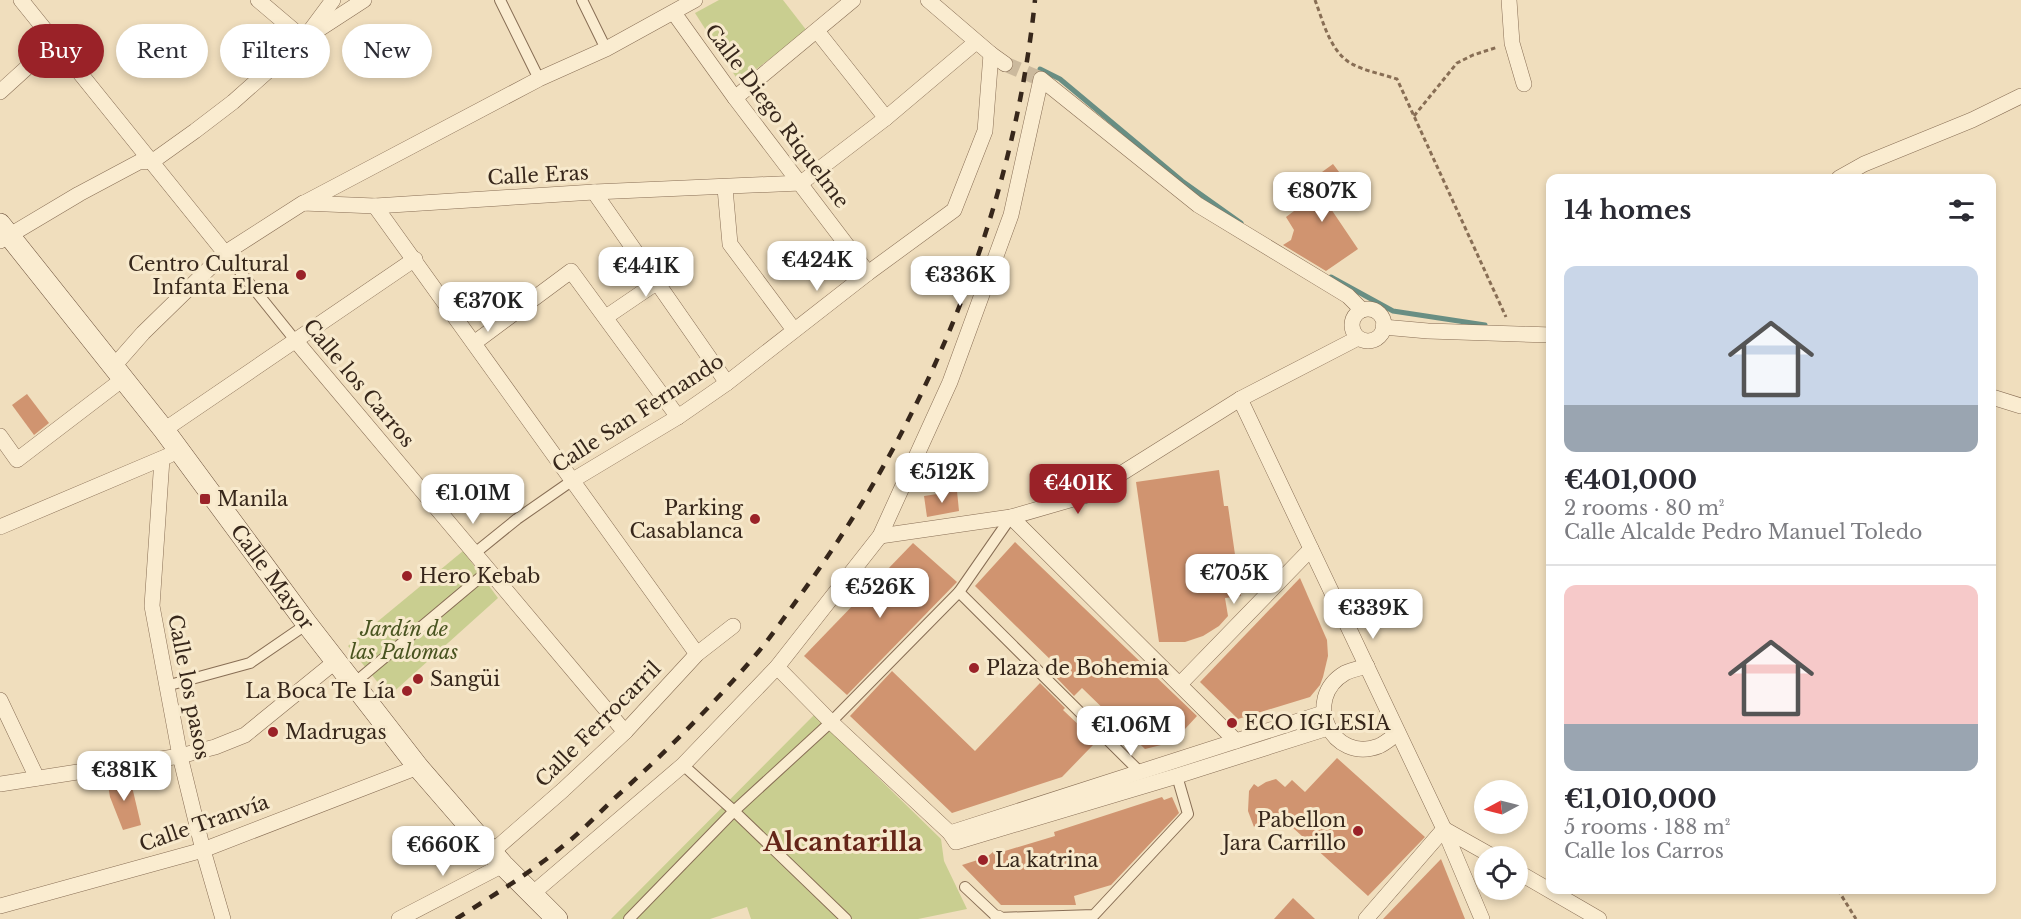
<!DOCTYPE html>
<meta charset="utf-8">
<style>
:root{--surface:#fff;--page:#f7f7f7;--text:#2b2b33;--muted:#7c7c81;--line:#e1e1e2;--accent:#9a2228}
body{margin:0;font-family:"Libre Baskerville",serif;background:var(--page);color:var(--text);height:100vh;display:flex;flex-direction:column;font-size:22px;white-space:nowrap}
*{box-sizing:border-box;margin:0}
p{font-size:20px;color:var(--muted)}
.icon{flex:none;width:33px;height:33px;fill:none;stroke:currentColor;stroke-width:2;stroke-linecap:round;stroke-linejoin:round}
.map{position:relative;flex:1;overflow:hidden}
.panel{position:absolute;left:1546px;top:174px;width:450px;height:720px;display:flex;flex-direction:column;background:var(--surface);border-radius:12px;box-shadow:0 3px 9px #0003}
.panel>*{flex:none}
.top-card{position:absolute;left:18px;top:24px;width:570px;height:54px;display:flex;gap:12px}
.needle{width:39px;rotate:263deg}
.fabs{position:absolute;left:1474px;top:780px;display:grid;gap:12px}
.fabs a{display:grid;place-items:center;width:54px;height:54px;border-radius:50%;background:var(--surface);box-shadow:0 3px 9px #0003;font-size:30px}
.price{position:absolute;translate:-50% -51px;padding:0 14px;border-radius:12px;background:#fff;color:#222;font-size:20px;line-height:39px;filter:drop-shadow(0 2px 3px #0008)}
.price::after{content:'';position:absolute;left:50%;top:36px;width:18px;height:14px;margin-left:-9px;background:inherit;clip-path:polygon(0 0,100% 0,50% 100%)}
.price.current{background:var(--accent);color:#fff}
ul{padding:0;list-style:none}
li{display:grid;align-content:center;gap:12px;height:318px;padding:0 18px}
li+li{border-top:2px solid var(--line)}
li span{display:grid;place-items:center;height:186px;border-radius:12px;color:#555}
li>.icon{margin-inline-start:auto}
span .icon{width:108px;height:108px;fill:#fffc;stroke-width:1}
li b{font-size:26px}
h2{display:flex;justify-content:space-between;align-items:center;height:72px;padding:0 18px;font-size:26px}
.tag{padding:0 21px;border-radius:27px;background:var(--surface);box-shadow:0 3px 9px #0003;font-size:21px;line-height:54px}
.tag.current{background:var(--accent);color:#fff}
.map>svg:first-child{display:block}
.green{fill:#c9ce90}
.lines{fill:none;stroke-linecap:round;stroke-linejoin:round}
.stream{stroke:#688e83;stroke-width:5}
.building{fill:#d09470}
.minor-tunnel{stroke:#cbb99d;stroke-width:15;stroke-dasharray:15 8;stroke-linecap:butt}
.pedestrian-casing{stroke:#886e55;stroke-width:12}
.minor-casing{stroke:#886e55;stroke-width:16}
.secondary-casing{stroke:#6a4f39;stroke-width:22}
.path{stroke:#886e55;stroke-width:3;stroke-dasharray:4.5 3;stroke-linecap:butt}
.pedestrian{stroke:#faecd0;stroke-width:10}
.minor{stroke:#faecd0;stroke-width:15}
.secondary{stroke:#faecd0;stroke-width:21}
.rail{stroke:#37271b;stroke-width:4.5;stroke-dasharray:10 10;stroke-linecap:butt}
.poi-dot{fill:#9a2228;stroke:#f7e9cc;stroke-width:2}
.labels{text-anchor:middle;stroke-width:6;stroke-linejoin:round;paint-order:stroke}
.street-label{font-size:20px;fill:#37271b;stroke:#f7e9cc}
.poi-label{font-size:20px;fill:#37271b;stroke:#f7e9cc;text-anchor:start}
.park-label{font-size:20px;font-style:italic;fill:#495420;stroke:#f7e9cc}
.district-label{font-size:26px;font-weight:bold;fill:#652518;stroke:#f7e9cc}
</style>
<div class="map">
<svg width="2021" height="919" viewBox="0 0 2021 919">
<rect width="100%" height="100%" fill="#f0debd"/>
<!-- green -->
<g class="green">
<path d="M719,0H783L807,31L739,82L695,13Z"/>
<path d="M463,551L498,598L389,696L348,646Z"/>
<path d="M814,715L941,839L944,861L967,909L918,919H751L747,907L710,919H611Z"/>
</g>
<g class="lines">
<!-- stream -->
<g class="stream">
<path d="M1040,69L1060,79L1182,181L1241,223"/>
<path d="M1331,277L1393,311L1485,325"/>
</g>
</g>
<!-- building -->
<g class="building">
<path d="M1333,164L1355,193L1331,209L1358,249L1326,271L1283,245L1291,240L1294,230L1286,217L1318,193L1311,180Z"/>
<path d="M27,394L49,423L34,435L12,405Z"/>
<path d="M1219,470L1224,506H1228L1241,596L1225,598L1228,616L1219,626L1203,636L1185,642H1159L1136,482Z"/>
<path d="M957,491L959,511L927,517L924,496Z"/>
<path d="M1015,542L1197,716L1173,742L1145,749L1082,688L1074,696L1051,672L1057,666L975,586Z"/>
<path d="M913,543L957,582L847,695L804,656Z"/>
<path d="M1300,578L1327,640L1328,656L1323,677L1320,685L1310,697L1238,719L1200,682Z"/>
<path d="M892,671L975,751L1040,683L1065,708L1063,710L1082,728L1079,732L1093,745L1062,777L952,813L850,716Z"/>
<path d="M1337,758L1425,837L1368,896L1281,817L1273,825L1260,820L1254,827L1248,811L1249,791L1254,784L1258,787L1266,782L1276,779L1285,787L1292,780L1305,792Z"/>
<path d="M130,778L141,825L123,830L110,797L107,779Z"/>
<path d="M1162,797L1164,800L1172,797L1179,813L1111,885L1074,896L1076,905H1001L962,865L987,857L993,852L995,854L1055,836L1054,832Z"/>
<path d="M1441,859L1465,919H1383Z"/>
<path d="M1293,898L1315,919H1274Z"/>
</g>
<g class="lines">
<!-- minor-tunnel -->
<path class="minor-tunnel" d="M1005,64L1041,79"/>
<defs>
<g id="pedestrian">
<path d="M500,0L539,79"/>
<path d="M582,0L606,49"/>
<path d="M225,253L295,340"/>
<path d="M475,553L517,519L573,480"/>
<path d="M959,592L1140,772"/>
<path d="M353,684L489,570"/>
<path d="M166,686L250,663L307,624"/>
<path d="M683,765L734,811L846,919"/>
<path d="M965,887L998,918L1094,915L1188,814L1177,776"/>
<path d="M629,919L734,811L831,722L959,592L1011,517"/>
</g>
<g id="minor">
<path d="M21,0L225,253"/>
<path d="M258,0L304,39L364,0"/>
<path d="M928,0L991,54L1005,64"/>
<path d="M1509,0L1512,43L1524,84"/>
<path d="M674,13L735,98L868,273"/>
<path d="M817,31L886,118"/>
<path d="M0,92L55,42"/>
<path d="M735,98L853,0"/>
<path d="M1839,178L1864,164L1972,120L2021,96"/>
<path d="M725,188L730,244L794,330"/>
<path d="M594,192L727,383"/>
<path d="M304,203L539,79L606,49L695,0"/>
<path d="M375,206L697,654"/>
<path d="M0,241L79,194L139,162L153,161L195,131L233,102L304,39L333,0"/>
<circle cx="1368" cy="325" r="16"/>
<path d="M606,317L656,283"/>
<path d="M1383,327L1428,331L1551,335"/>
<path d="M295,340L625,732"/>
<path d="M474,343L571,271L678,417"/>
<path d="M114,366L143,333L225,253L303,203L375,206L594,192L801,183L886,118L976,42"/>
<path d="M1992,397L2021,406"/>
<path d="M1240,399L1444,829L1482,919"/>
<path d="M164,430L415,259"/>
<path d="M0,436L17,460L123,379"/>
<path d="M162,459L152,606L180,756L203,850L223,919"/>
<path d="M573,480L678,417L727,383L868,273L954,210L985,131L991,54"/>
<path d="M1011,517L1236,741"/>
<path d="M0,527L170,455"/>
<path d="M880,536L1011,517L1087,495L1240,399L1358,338"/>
<path d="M1367,666C1360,668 1351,670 1345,673C1301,699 1332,764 1379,746C1386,743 1392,737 1398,733"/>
<path d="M777,667L831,722L950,833L956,842L1177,776L1328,728"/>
<path d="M1180,684L1311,549"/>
<path d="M0,700L37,778"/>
<path d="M0,784L180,756L215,747L245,735L336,661"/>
<path d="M950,833L1323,713"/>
<path d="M492,852L563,790L625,732L697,654L733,626"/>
<path d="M1518,872L1599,919"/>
<path d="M532,894L683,765L777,667L880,536L950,382L1011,215L1041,79L1198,205L1348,296L1362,310"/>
<path d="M0,906L203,850L418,767"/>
<path d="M998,918L999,919"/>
<path d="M399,919L503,865"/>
<path d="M1366,919L1444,829L1492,856"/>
</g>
<g id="secondary">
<path id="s1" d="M0,224L164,430L307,624L418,767L503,865L557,919"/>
</g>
</defs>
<!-- pedestrian casing -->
<use href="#pedestrian" class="pedestrian-casing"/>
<!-- minor casing -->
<use href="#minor" class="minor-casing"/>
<!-- secondary casing -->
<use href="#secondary" class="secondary-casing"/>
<!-- path -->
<g class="path">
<path d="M1315,0C1323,21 1330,52 1352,64C1365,71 1382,74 1397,79L1506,317"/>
<path d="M1414,116L1457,63L1473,55L1498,47"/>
<path d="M1838,890L1856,919"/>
</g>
<!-- pedestrian -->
<use href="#pedestrian" class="pedestrian"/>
<!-- minor -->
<use href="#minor" class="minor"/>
<!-- secondary -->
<use href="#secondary" class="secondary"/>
<!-- rail -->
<path class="rail" d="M456,919C492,896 529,874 563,846C582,831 599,813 617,796C667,751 715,703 759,651C773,634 786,615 799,597C926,424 1013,214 1035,0"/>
</g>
<!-- markers -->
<g class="poi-dot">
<circle cx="301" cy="275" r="6"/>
<rect x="199" y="493" width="12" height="12" rx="3"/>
<circle cx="755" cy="519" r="6"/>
<circle cx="407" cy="576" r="6"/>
<circle cx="974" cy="668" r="6"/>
<circle cx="418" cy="679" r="6"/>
<circle cx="407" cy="691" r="6"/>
<circle cx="1232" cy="723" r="6"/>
<circle cx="273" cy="732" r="6"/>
<circle cx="1358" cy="831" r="6"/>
<circle cx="983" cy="860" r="6"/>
</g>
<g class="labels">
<!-- street labels -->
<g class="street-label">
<text transform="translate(777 116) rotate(53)" y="7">Calle Diego Riquelme</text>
<text transform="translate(538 175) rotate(-3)" y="7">Calle Eras</text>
<text transform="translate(359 383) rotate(50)" y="7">Calle los Carros</text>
<text transform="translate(638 413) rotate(-33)" y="7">Calle San Fernando</text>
<text dy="7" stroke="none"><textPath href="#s1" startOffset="446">Calle Mayor</textPath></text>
<text transform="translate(189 687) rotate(79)" y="7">Calle los pasos</text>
<text transform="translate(598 724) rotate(-45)" y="7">Calle Ferrocarril</text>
<text transform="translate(204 823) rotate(-19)" y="7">Calle Tranvía</text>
</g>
<!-- poi labels -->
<g class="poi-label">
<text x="289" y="271" text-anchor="end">Centro Cultural<tspan x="289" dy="23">Infanta Elena</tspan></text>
<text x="217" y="506">Manila</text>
<text x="743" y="515" text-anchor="end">Parking<tspan x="743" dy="23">Casablanca</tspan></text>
<text x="419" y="583">Hero Kebab</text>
<text x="986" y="675">Plaza de Bohemia</text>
<text x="430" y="686">Sangüi</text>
<text x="395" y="698" text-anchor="end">La Boca Te Lía</text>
<text x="1244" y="730">ECO IGLESIA</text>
<text x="285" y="739">Madrugas</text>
<text x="1346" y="827" text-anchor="end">Pabellon<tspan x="1346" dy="23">Jara Carrillo</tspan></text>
<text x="995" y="867">La katrina</text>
</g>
<!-- park labels -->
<g class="park-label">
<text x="404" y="636">Jardín de<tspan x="404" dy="23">las Palomas</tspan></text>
</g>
<!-- district labels -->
<g class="district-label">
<text x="843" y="851">Alcantarilla</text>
</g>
</g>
</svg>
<div class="fabs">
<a><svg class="needle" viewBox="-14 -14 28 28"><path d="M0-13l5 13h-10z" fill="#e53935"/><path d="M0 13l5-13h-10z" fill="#7c7c81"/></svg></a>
<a><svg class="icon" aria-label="locate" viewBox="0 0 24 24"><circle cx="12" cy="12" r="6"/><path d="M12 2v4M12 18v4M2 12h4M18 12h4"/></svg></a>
</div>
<b class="price" style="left:1322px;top:223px">€807K</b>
<b class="price" style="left:817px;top:292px">€424K</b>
<b class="price" style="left:646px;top:298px">€441K</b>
<b class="price" style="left:960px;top:307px">€336K</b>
<b class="price" style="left:488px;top:333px">€370K</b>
<b class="price" style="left:942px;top:504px">€512K</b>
<b class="price current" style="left:1078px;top:515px">€401K</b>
<b class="price" style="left:473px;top:525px">€1.01M</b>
<b class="price" style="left:1234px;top:605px">€705K</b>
<b class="price" style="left:880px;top:619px">€526K</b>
<b class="price" style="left:1373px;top:640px">€339K</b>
<b class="price" style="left:1131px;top:757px">€1.06M</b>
<b class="price" style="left:124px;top:802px">€381K</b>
<b class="price" style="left:443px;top:877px">€660K</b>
<div class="top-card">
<a class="tag current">Buy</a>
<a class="tag">Rent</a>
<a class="tag">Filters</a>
<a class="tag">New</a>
</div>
<section class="panel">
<h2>14 homes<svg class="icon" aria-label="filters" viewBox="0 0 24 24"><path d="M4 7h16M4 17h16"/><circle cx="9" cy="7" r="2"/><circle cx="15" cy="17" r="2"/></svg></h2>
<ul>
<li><span style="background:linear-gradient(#c9d6e8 75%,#9aa5b1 0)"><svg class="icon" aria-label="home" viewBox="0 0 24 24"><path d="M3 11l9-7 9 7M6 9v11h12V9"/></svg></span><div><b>€401,000</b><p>2 rooms · 80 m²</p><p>Calle Alcalde Pedro Manuel Toledo</p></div></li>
<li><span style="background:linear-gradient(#f6c9c9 75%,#9aa5b1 0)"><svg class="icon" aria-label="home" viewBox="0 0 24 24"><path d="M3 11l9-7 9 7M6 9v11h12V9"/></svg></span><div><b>€1,010,000</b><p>5 rooms · 188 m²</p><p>Calle los Carros</p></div></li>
</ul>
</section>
</div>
